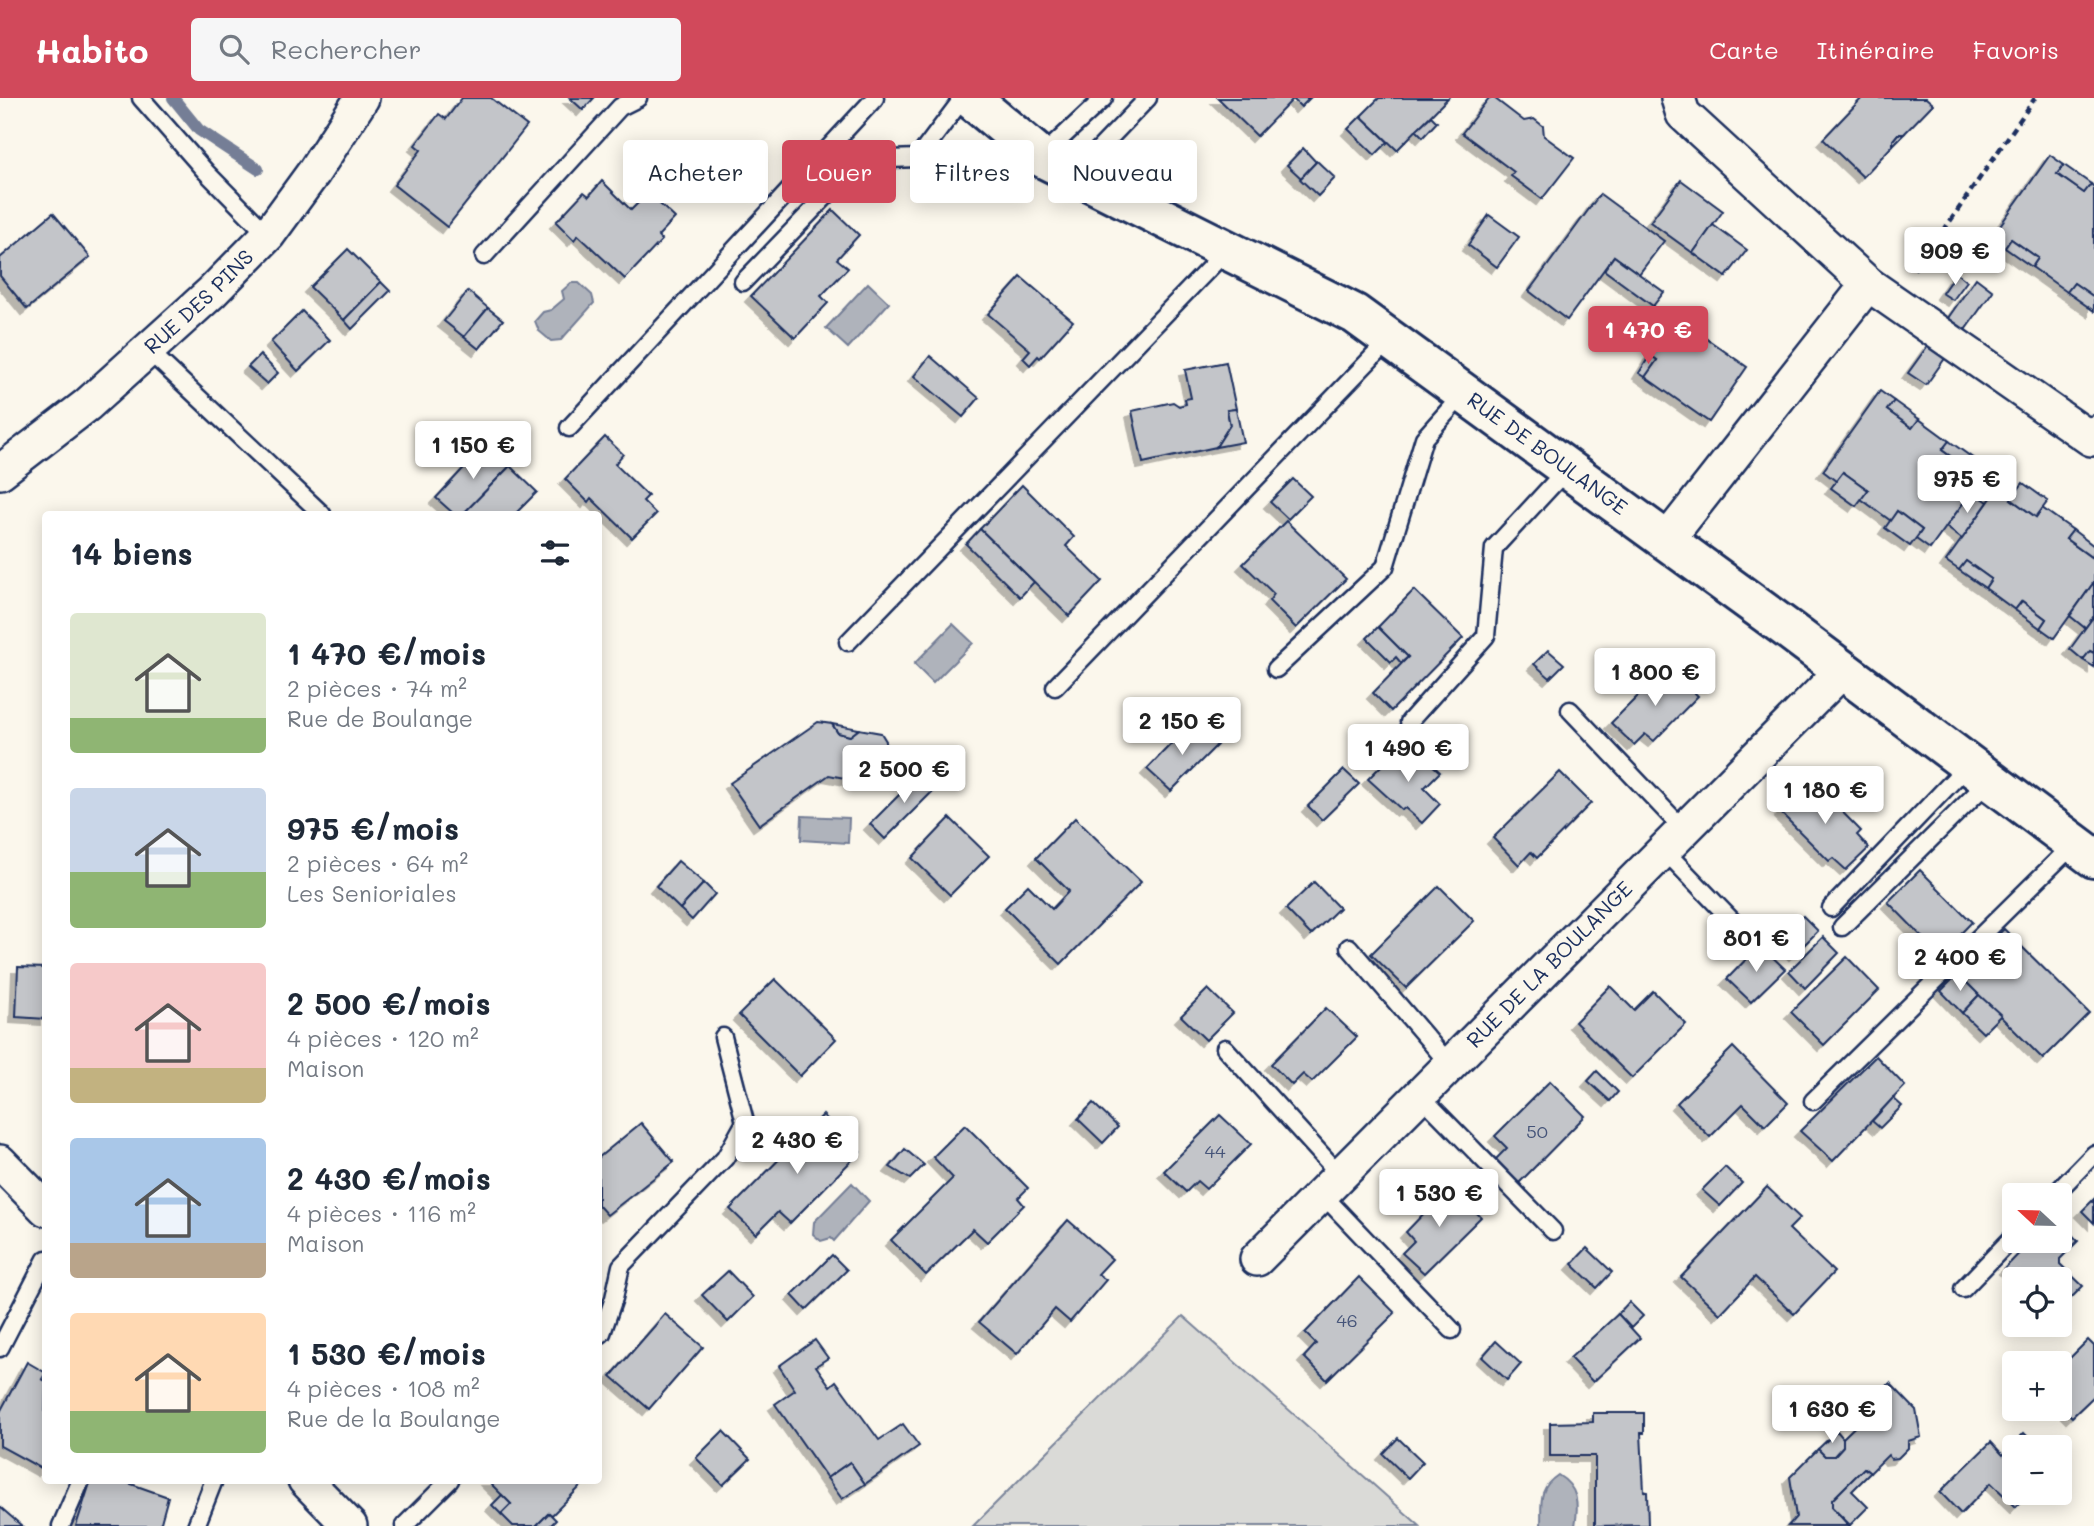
<!DOCTYPE html>
<html lang="fr">
<meta charset="utf-8">
<style>
:root{--surface:#fff;--page:#f6f6f7;--text:#1f2937;--muted:#747a83;--accent:#d1495b}
body{margin:0;font-family:Mali,sans-serif;background:var(--page);color:var(--text);height:100vh;display:flex;flex-direction:column;font-size:26px;white-space:nowrap}
*{box-sizing:border-box;margin:0}
p{font-size:23px;color:var(--muted)}
.icon{flex:none;width:38px;height:38px;fill:none;stroke:currentColor;stroke-width:2;stroke-linecap:round;stroke-linejoin:round}
.map{position:relative;flex:1;overflow:hidden}
.details{position:absolute;left:42px;top:413px;width:560px;height:973px;display:flex;flex-direction:column;background:var(--surface);border-radius:7px;box-shadow:0 4px 18px #0003}
.details>*{flex:none}
.hud{position:absolute;left:623px;top:42px;width:665px;height:63px;display:flex;gap:14px}
.needle{width:46px;rotate:292deg}
.controls{position:absolute;left:2002px;top:1085px;display:grid;gap:14px}
.controls a{display:grid;place-items:center;width:70px;height:70px;border-radius:7px;background:var(--surface);box-shadow:0 4px 18px #0003;font-size:35px}
.price{position:absolute;translate:-50% -60px;padding:0 16px;border-radius:7px;background:#fff;color:#222;font-size:23px;line-height:46px;filter:drop-shadow(0 2px 4px #0008)}
.price::after{content:'';position:absolute;left:50%;top:42px;width:21px;height:16px;margin-left:-10px;background:inherit;clip-path:polygon(0 0,100% 0,50% 100%)}
.price.on{background:var(--accent);color:#fff}
ul{padding:0;list-style:none}
li{display:flex;align-items:center;gap:21px;height:175px;padding:0 28px}
li span{display:grid;place-items:center;flex:none;width:196px;height:140px;border-radius:7px;color:#555}
li>.icon{margin-inline-start:auto}
span .icon{width:84px;height:84px;fill:#fffc;stroke-width:1}
li b{font-size:30px}
h2{display:flex;justify-content:space-between;align-items:center;height:84px;padding:0 28px;font-size:30px}
.pill{padding:0 24px;border-radius:7px;background:var(--surface);box-shadow:0 4px 18px #0003;font-size:24px;line-height:63px}
.pill.on{background:var(--accent);color:#fff}
header{display:flex;align-items:center;gap:42px;box-sizing:border-box;height:98px;padding:0 35px;background:var(--accent);color:#fff}
header strong{font-size:33px}
nav{display:flex;gap:38px;margin-inline-start:auto;font-size:24px}
.search{width:490px;height:63px;background:var(--page);display:flex;align-items:center;gap:18px;box-sizing:border-box;padding:0 24px;border-radius:7px;color:var(--muted);font-size:26px}
.map>svg:first-child{display:block}
.green{fill:#dadad7;stroke:#7a849a;stroke-width:2}
.water{fill:#afb3bb;stroke:#747e96;stroke-width:2}
.lines{fill:none;stroke-linecap:round;stroke-linejoin:round}
.stream{stroke:#747e96;stroke-width:12}
.building{fill:#c3c5c9;stroke:#1b2f5e;stroke-width:2;filter:url(#shadow)}
.service-casing{stroke:#1b2f5e;stroke-width:21}
.minor-casing{stroke:#1b2f5e;stroke-width:38}
.secondary-casing{stroke:#1b2f5e;stroke-width:44}
.path{stroke:#1b2f5e;stroke-width:4.5;stroke-dasharray:7 5;stroke-linecap:butt}
.service{stroke:#fbf7ec;stroke-width:16}
.minor{stroke:#fbf7ec;stroke-width:33}
.secondary{stroke:#fbf7ec;stroke-width:38}
.labels{text-anchor:middle;stroke-width:5;stroke-linejoin:round;paint-order:stroke}
.number-label{font-size:18px;fill:#455479}
.street-label{font-size:21px;fill:#1b2f5e;stroke:#fbf7ec}
</style>
<header>
<strong>Habito</strong>
<div class="search"><svg class="icon" aria-label="search" viewBox="0 0 24 24"><circle cx="10" cy="10" r="6"/><path d="M15 15l6 6"/></svg>Rechercher</div>
<nav><a>Carte</a><a>Itinéraire</a><a>Favoris</a></nav>
</header>
<div class="map">
<svg width="2094" height="1428" viewBox="0 0 2094 1428">
<defs>
<filter id="shadow"><feDropShadow dx="-6" dy="6" stdDeviation="0" flood-color="#0004"/></filter>
</defs>
<rect width="100%" height="100%" fill="#fbf7ec"/>
<filter id="ink" filterUnits="userSpaceOnUse"><feTurbulence type="fractalNoise" baseFrequency=".0143" numOctaves="2"/><feDisplacementMap in="SourceGraphic" scale="14" xChannelSelector="R" yChannelSelector="G"/><feConvolveMatrix kernelMatrix="1 2 1 2 8 2 1 2 1" color-interpolation-filters="sRGB"/></filter>
<g filter="url(#ink)">
<!-- green -->
<path class="green" d="M1183,1218L1420,1428H973Z"/>
<!-- water -->
<g class="water">
<path d="M571,185H579L592,197L594,205L561,242L551,243L539,233L535,223L543,214L551,212L564,201L562,193Z"/>
<path d="M868,185L889,205L848,250L826,230Z"/>
<path d="M953,526L973,545L933,585L914,566Z"/>
<path d="M802,718L849,720L848,745L801,742Z"/>
<path d="M852,1085L869,1103L834,1143L831,1140L821,1143L813,1136L814,1124Z"/>
<path d="M1558,1377C1578,1389 1579,1405 1575,1428H1541C1542,1405 1537,1391 1558,1377Z"/>
</g>
<g class="lines">
<!-- stream -->
<path class="stream" d="M173,0L199,32L258,71"/>
</g>
<!-- building -->
<g class="building">
<path d="M462,0H491L527,28L447,129L394,87L421,52L415,47L439,16L446,21Z"/>
<path d="M570,0H594L583,12Z"/>
<path d="M1218,0H1292L1293,1L1257,38Z"/>
<path d="M1292,0H1310L1301,9Z"/>
<path d="M1379,0H1448L1397,52L1361,18Z"/>
<path d="M1489,0H1494L1524,23L1534,21L1543,28L1544,38L1574,60L1542,101L1511,78L1514,74L1462,35Z"/>
<path d="M1862,0H1926L1933,6L1904,36H1898L1893,42V47L1863,79L1823,41Z"/>
<path d="M1361,18L1388,44L1375,57L1348,31Z"/>
<path d="M1431,18L1437,24L1423,39L1416,32Z"/>
<path d="M1898,36H1904L1893,47V42Z"/>
<path d="M1303,50L1316,64L1301,80L1287,67Z"/>
<path d="M2050,57L2064,67L2057,76L2084,95L2091,86L2094,89V199L2074,185L2067,194L2032,169L2038,160L2011,141L2005,150L1991,140Z"/>
<path d="M1317,63L1335,80L1318,98L1300,81Z"/>
<path d="M2064,67L2091,86L2084,95L2057,76Z"/>
<path d="M1681,82L1723,113L1693,155L1650,124Z"/>
<path d="M602,83L631,112L648,95L675,120L658,138L662,142L625,181L578,137L574,142L556,124L584,94L589,98Z"/>
<path d="M1600,96L1664,143L1639,176L1614,158L1567,222L1529,193Z"/>
<path d="M833,112L859,137L837,161L848,170L821,198L828,205L795,240L751,198Z"/>
<path d="M53,115L90,159L27,211L0,178V160Z"/>
<path d="M1489,117L1519,139L1497,169L1468,147Z"/>
<path d="M1713,127L1747,152L1726,179L1693,155Z"/>
<path d="M2011,141L2038,160L2032,169L2005,150Z"/>
<path d="M348,151L381,184L344,222L310,189Z"/>
<path d="M1614,158L1664,194L1653,208L1604,172Z"/>
<path d="M1956,175L1967,183L1953,202L1942,195Z"/>
<path d="M1021,179L1073,223L1040,260L1038,258L1030,267L1023,260L1030,252L988,216Z"/>
<path d="M1976,180L1993,193L1965,232L1948,220Z"/>
<path d="M381,184L390,193L352,231L344,222Z"/>
<path d="M2074,185L2094,199V213L2067,194Z"/>
<path d="M468,193L488,210L464,239L444,223Z"/>
<path d="M488,210L503,222L479,251L464,239Z"/>
<path d="M302,213L330,242L298,273L271,244Z"/>
<path d="M1677,219L1687,227L1683,233L1672,226Z"/>
<path d="M1672,226L1683,233L1687,227L1747,269L1709,324L1645,279L1657,262L1650,257Z"/>
<path d="M1929,246L1946,259L1926,287L1908,275Z"/>
<path d="M260,257L278,275L267,286L248,269Z"/>
<path d="M1650,257L1657,262L1645,279L1639,275Z"/>
<path d="M930,258L979,300L963,319L914,278Z"/>
<path d="M1226,264L1236,311L1227,312L1230,327L1216,349L1143,365L1132,313L1173,304L1179,308L1186,306L1185,301L1191,300L1185,272Z"/>
<path d="M1880,293L1894,303L1887,312L1912,330L1919,321L1949,343L1942,352L1967,370L1974,361L1988,371L1930,451L1916,441L1922,432L1897,413L1891,423L1861,401L1868,392L1843,374L1836,383L1823,373Z"/>
<path d="M1894,303L1919,321L1912,330L1887,312Z"/>
<path d="M1236,311L1243,344L1216,349L1230,327L1227,312Z"/>
<path d="M605,339L623,356L615,366L648,398L643,403L656,416L632,440L591,400L588,404L565,381Z"/>
<path d="M1949,343L1974,361L1967,370L1942,352Z"/>
<path d="M486,346L510,368L463,416H454L436,400Z"/>
<path d="M510,368L537,394L515,416H463Z"/>
<path d="M1843,374L1868,392L1856,408L1831,390Z"/>
<path d="M1293,381L1311,398L1288,421L1270,404Z"/>
<path d="M2004,382L2017,392L2011,401L2036,419L2042,410L2073,432L2066,441L2091,459L2094,455V484L2054,540L2040,530L2046,521L2022,503L2015,512L1985,490L1991,481L1966,463L1959,472L1946,463Z"/>
<path d="M2023,385L2048,403L2036,419L2011,401Z"/>
<path d="M1022,387L1074,439L1066,448L1102,483L1069,518L980,431Z"/>
<path d="M1972,393L1988,404L1962,441L1946,429Z"/>
<path d="M1897,413L1922,432L1910,448L1885,430Z"/>
<path d="M1286,423L1346,481L1296,530L1269,503L1274,496L1243,466Z"/>
<path d="M980,431L1034,484L1020,499L966,446Z"/>
<path d="M2073,432L2094,448V455L2091,459L2066,441Z"/>
<path d="M1966,463L1991,481L1985,490L1959,472Z"/>
<path d="M2094,484V518L2085,530L2070,518Z"/>
<path d="M1414,492L1463,540L1391,613L1373,595L1408,559L1378,529Z"/>
<path d="M2022,503L2046,521L2040,530L2015,512Z"/>
<path d="M2094,518V555L2090,553L2083,562L2070,551Z"/>
<path d="M1378,529L1408,559L1401,565L1396,559L1391,564L1367,540Z"/>
<path d="M1548,552L1564,566L1550,580L1534,566Z"/>
<path d="M2090,553L2094,555V569L2083,562Z"/>
<path d="M1668,568L1698,598L1654,643L1645,636L1634,647L1611,625Z"/>
<path d="M818,624L832,626L838,635L850,638L859,631L881,635L886,643L879,679L871,685L829,677L759,727L730,685Z"/>
<path d="M1192,624L1217,647L1171,693L1147,671Z"/>
<path d="M832,626L859,631L850,638L838,635Z"/>
<path d="M1416,652L1440,674L1424,690L1440,706L1422,725L1405,710L1402,712L1368,681L1395,654L1405,664Z"/>
<path d="M1344,672L1359,686L1322,722L1308,708Z"/>
<path d="M923,673L938,688L885,741L870,726Z"/>
<path d="M1560,674L1591,705L1537,760L1531,754L1519,767L1493,740Z"/>
<path d="M1812,683L1861,733L1857,737L1869,750L1846,772L1833,760L1829,763L1780,714Z"/>
<path d="M950,720L989,758L950,797L912,760Z"/>
<path d="M1075,720L1141,784L1061,866L1005,810L1028,787L1052,811L1069,793L1036,760Z"/>
<path d="M678,763L704,785L680,811L656,788Z"/>
<path d="M1920,772L1972,824L1940,857L1888,804Z"/>
<path d="M1314,784L1339,810L1311,837L1286,811Z"/>
<path d="M704,785L715,796L692,822L680,811Z"/>
<path d="M1439,788L1474,823L1406,890L1371,856Z"/>
<path d="M1803,818L1818,833L1795,856L1780,841Z"/>
<path d="M2004,831L2089,915L2043,961L1958,876Z"/>
<path d="M1823,839L1839,855L1805,890L1789,873Z"/>
<path d="M1760,847L1785,871L1751,904L1727,881Z"/>
<path d="M1847,859L1879,892L1824,947L1791,914Z"/>
<path d="M18,869L46,870V921L16,919Z"/>
<path d="M1958,876L1979,897L1962,915L1941,893Z"/>
<path d="M775,881L836,941L800,978L739,917Z"/>
<path d="M1610,888L1634,912L1653,893L1686,926L1632,980L1575,924Z"/>
<path d="M1208,891L1233,915L1206,942L1181,918Z"/>
<path d="M1979,897L2001,917L1983,935L1962,915Z"/>
<path d="M1326,910L1357,939L1312,984L1303,976L1292,987L1271,966Z"/>
<path d="M1733,949L1788,1005L1765,1028L1743,1006L1710,1039L1677,1005Z"/>
<path d="M1876,958L1905,988L1833,1063L1800,1033Z"/>
<path d="M1597,973L1618,994L1610,1003L1588,983Z"/>
<path d="M1550,983L1585,1018L1518,1086L1495,1062L1507,1050L1495,1038Z"/>
<path d="M1893,1000L1902,1008L1880,1030L1872,1023Z"/>
<path d="M1093,1005L1118,1029L1103,1045L1078,1021Z"/>
<path d="M823,1017L860,1054L790,1125L778,1114L756,1136L730,1111Z"/>
<path d="M1220,1017L1251,1046L1206,1091L1197,1083L1186,1094L1164,1073Z"/>
<path d="M641,1025L674,1064L607,1117L598,1107V1060Z"/>
<path d="M965,1027L1028,1090L1018,1100L1024,1107L987,1144L973,1131L926,1177L891,1142L953,1080L933,1059Z"/>
<path d="M905,1051L924,1067L910,1081L890,1069Z"/>
<path d="M1725,1069L1742,1085L1720,1108L1702,1092Z"/>
<path d="M1450,1088L1481,1119L1424,1175L1402,1155L1414,1143L1406,1134Z"/>
<path d="M1767,1089L1800,1120L1789,1131L1834,1174L1794,1216L1755,1179L1720,1216L1681,1179Z"/>
<path d="M2094,1101V1125L2082,1113Z"/>
<path d="M1068,1122L1112,1161L1098,1176L1106,1182L1070,1224L1055,1211L1017,1256L979,1224Z"/>
<path d="M2060,1124L2078,1143L2060,1161V1166L2083,1188L2060,1211V1181H2016L2005,1170L2031,1143H2060Z"/>
<path d="M1587,1150L1612,1174L1597,1190L1572,1166Z"/>
<path d="M832,1157L847,1172L806,1212L792,1197Z"/>
<path d="M728,1173L753,1199L728,1224L702,1197Z"/>
<path d="M1359,1179L1395,1215L1327,1282L1304,1259L1316,1246L1305,1235Z"/>
<path d="M1629,1204L1643,1218L1631,1230L1618,1216Z"/>
<path d="M665,1216L703,1249L649,1311L611,1278Z"/>
<path d="M1618,1216L1640,1240L1593,1284L1570,1260Z"/>
<path d="M815,1242L828,1260L816,1268L830,1288L836,1283L879,1342L903,1326L919,1348L865,1386L850,1364L827,1380L775,1306L795,1292L779,1268Z"/>
<path d="M2088,1242L2094,1248V1298L2072,1319L2060,1307V1270Z"/>
<path d="M1496,1243L1521,1266L1507,1282L1482,1259Z"/>
<path d="M27,1264L46,1275L42,1281L46,1283L44,1372L0,1348V1314Z"/>
<path d="M1890,1285L1916,1312L1921,1339L1908,1343V1350L1898,1360L1891,1361L1888,1357L1870,1375L1864,1370L1832,1402V1409L1849,1428H1788L1796,1419L1790,1379L1818,1351L1825,1358H1834L1843,1348V1340L1875,1309L1870,1305Z"/>
<path d="M1593,1315H1644V1335H1641L1644,1393L1647,1394L1648,1427L1595,1428V1358H1550V1325L1593,1324Z"/>
<path d="M723,1333L750,1361L723,1387L696,1360Z"/>
<path d="M1837,1333L1843,1340V1348L1834,1358H1825L1818,1351Z"/>
<path d="M2024,1335L2038,1349H2014V1395H2030L2016,1409L1991,1385L1961,1416L1940,1394L1991,1344L2003,1357Z"/>
<path d="M1398,1340L1423,1364L1408,1380L1383,1356Z"/>
<path d="M850,1364L865,1386L842,1401L827,1380Z"/>
<path d="M1864,1370L1870,1375L1852,1393L1868,1409L1850,1427L1832,1409V1402Z"/>
<path d="M91,1382H120L168,1399L160,1428H76Z"/>
<path d="M487,1382H587L552,1417L549,1415L536,1428H513L501,1416L511,1406Z"/>
<path d="M502,1397L511,1406L501,1416L492,1407Z"/>
<path d="M0,1409L22,1428H0Z"/>
<path d="M549,1415L556,1422L550,1428H536Z"/>
</g>
<g class="lines">
<defs>
<g id="service">
<path d="M141,0L206,74L268,137"/>
<path d="M1042,58L1104,0"/>
<path d="M1072,75L1099,51L1148,0"/>
<path d="M484,158L620,9L638,0"/>
<path d="M743,184L861,62L918,60L963,0"/>
<path d="M148,252L322,416"/>
<path d="M569,330L875,0"/>
<path d="M848,544L1227,152"/>
<path d="M1276,571L1385,469L1424,340L1464,295"/>
<path d="M1055,589L1390,241"/>
<path d="M1570,612L1684,732"/>
<path d="M1409,624L1486,538L1494,450L1568,370"/>
<path d="M1664,752L1745,836"/>
<path d="M1831,810L1969,666"/>
<path d="M1842,829L1990,682"/>
<path d="M1349,849L1450,967"/>
<path d="M1225,950L1340,1077"/>
<path d="M1420,997L1553,1133"/>
<path d="M1813,1003L2075,745"/>
<path d="M1322,1096L1452,1232"/>
<path d="M2054,1097L2094,1056"/>
<path d="M1963,1191L2014,1138"/>
<path d="M598,1238L602,1235L614,1200L621,1168L725,1060L745,1024L723,939"/>
<path d="M0,1250L46,1161"/>
<path d="M61,1428L81,1382"/>
<path d="M196,1428L214,1382"/>
<path d="M404,1428L450,1382"/>
</g>
<g id="minor">
<path d="M1678,0L1683,16L1868,186L2091,341L2094,335"/>
<path id="s1" d="M0,374L87,307L212,194L268,137L314,74L362,0"/>
<path d="M1667,442L1868,186"/>
<path d="M0,1064L46,1111"/>
<path id="s2" d="M1257,1161L1843,572"/>
<path d="M305,1382L350,1428"/>
</g>
<g id="secondary">
<path id="s3" d="M970,0L1041,59L1355,216L1789,532L2094,760"/>
</g>
</defs>
<!-- service casing -->
<use href="#service" class="service-casing"/>
<!-- minor casing -->
<use href="#minor" class="minor-casing"/>
<!-- secondary casing -->
<use href="#secondary" class="secondary-casing"/>
<!-- path -->
<path class="path" d="M1914,171L1935,145L2035,0"/>
<!-- service -->
<use href="#service" class="service"/>
<!-- minor -->
<use href="#minor" class="minor"/>
<!-- secondary -->
<use href="#secondary" class="secondary"/>
</g>
</g>
<g class="labels">
<!-- number labels -->
<g class="number-label">
<text x="1537" y="1040">50</text>
<text x="1215" y="1060">44</text>
<text x="1347" y="1229">46</text>
</g>
<!-- street labels -->
<g class="street-label">
<text dy="7" stroke="none"><textPath href="#s1" startOffset="262">RUE DES PINS</textPath></text>
<text dy="7" stroke="none"><textPath href="#s3" startOffset="681">RUE DE BOULANGE</textPath></text>
<text dy="7" stroke="none"><textPath href="#s2" startOffset="415">RUE DE LA BOULANGE</textPath></text>
</g>
</g>
</svg>
<div class="controls">
<a><svg class="needle" viewBox="-14 -14 28 28"><path d="M0-13l5 13h-10z" fill="#e53935"/><path d="M0 13l5-13h-10z" fill="#747a83"/></svg></a>
<a><svg class="icon" aria-label="locate" viewBox="0 0 24 24"><circle cx="12" cy="12" r="6"/><path d="M12 2v4M12 18v4M2 12h4M18 12h4"/></svg></a>
<a>+</a>
<a>−</a>
</div>
<b class="price" style="left:1955px;top:189px">909 €</b>
<b class="price on" style="left:1648px;top:268px">1 470 €</b>
<b class="price" style="left:473px;top:383px">1 150 €</b>
<b class="price" style="left:1967px;top:417px">975 €</b>
<b class="price" style="left:1655px;top:610px">1 800 €</b>
<b class="price" style="left:1182px;top:659px">2 150 €</b>
<b class="price" style="left:1408px;top:686px">1 490 €</b>
<b class="price" style="left:904px;top:707px">2 500 €</b>
<b class="price" style="left:1825px;top:728px">1 180 €</b>
<b class="price" style="left:1756px;top:876px">801 €</b>
<b class="price" style="left:1960px;top:895px">2 400 €</b>
<b class="price" style="left:797px;top:1078px">2 430 €</b>
<b class="price" style="left:1439px;top:1131px">1 530 €</b>
<b class="price" style="left:1832px;top:1347px">1 630 €</b>
<div class="hud">
<a class="pill">Acheter</a>
<a class="pill on">Louer</a>
<a class="pill">Filtres</a>
<a class="pill">Nouveau</a>
</div>
<section class="details">
<h2>14 biens<svg class="icon" aria-label="filters" viewBox="0 0 24 24"><path d="M4 7h16M4 17h16"/><circle cx="9" cy="7" r="2"/><circle cx="15" cy="17" r="2"/></svg></h2>
<ul>
<li><span style="background:linear-gradient(#dfe7d0 75%,#8fb573 0)"><svg class="icon" aria-label="home" viewBox="0 0 24 24"><path d="M3 11l9-7 9 7M6 9v11h12V9"/></svg></span><div><b>1 470 €/mois</b><p>2 pièces · 74 m²</p><p>Rue de Boulange</p></div></li>
<li><span style="background:linear-gradient(#c9d6e8 60%,#8fb573 0)"><svg class="icon" aria-label="home" viewBox="0 0 24 24"><path d="M3 11l9-7 9 7M6 9v11h12V9"/></svg></span><div><b>975 €/mois</b><p>2 pièces · 64 m²</p><p>Les Senioriales</p></div></li>
<li><span style="background:linear-gradient(#f6c9c9 75%,#c2b280 0)"><svg class="icon" aria-label="home" viewBox="0 0 24 24"><path d="M3 11l9-7 9 7M6 9v11h12V9"/></svg></span><div><b>2 500 €/mois</b><p>4 pièces · 120 m²</p><p>Maison</p></div></li>
<li><span style="background:linear-gradient(#a9c7e8 75%,#b9a48a 0)"><svg class="icon" aria-label="home" viewBox="0 0 24 24"><path d="M3 11l9-7 9 7M6 9v11h12V9"/></svg></span><div><b>2 430 €/mois</b><p>4 pièces · 116 m²</p><p>Maison</p></div></li>
<li><span style="background:linear-gradient(#ffd9b3 70%,#8fb573 0)"><svg class="icon" aria-label="home" viewBox="0 0 24 24"><path d="M3 11l9-7 9 7M6 9v11h12V9"/></svg></span><div><b>1 530 €/mois</b><p>4 pièces · 108 m²</p><p>Rue de la Boulange</p></div></li>
</ul>
</section>
</div>
